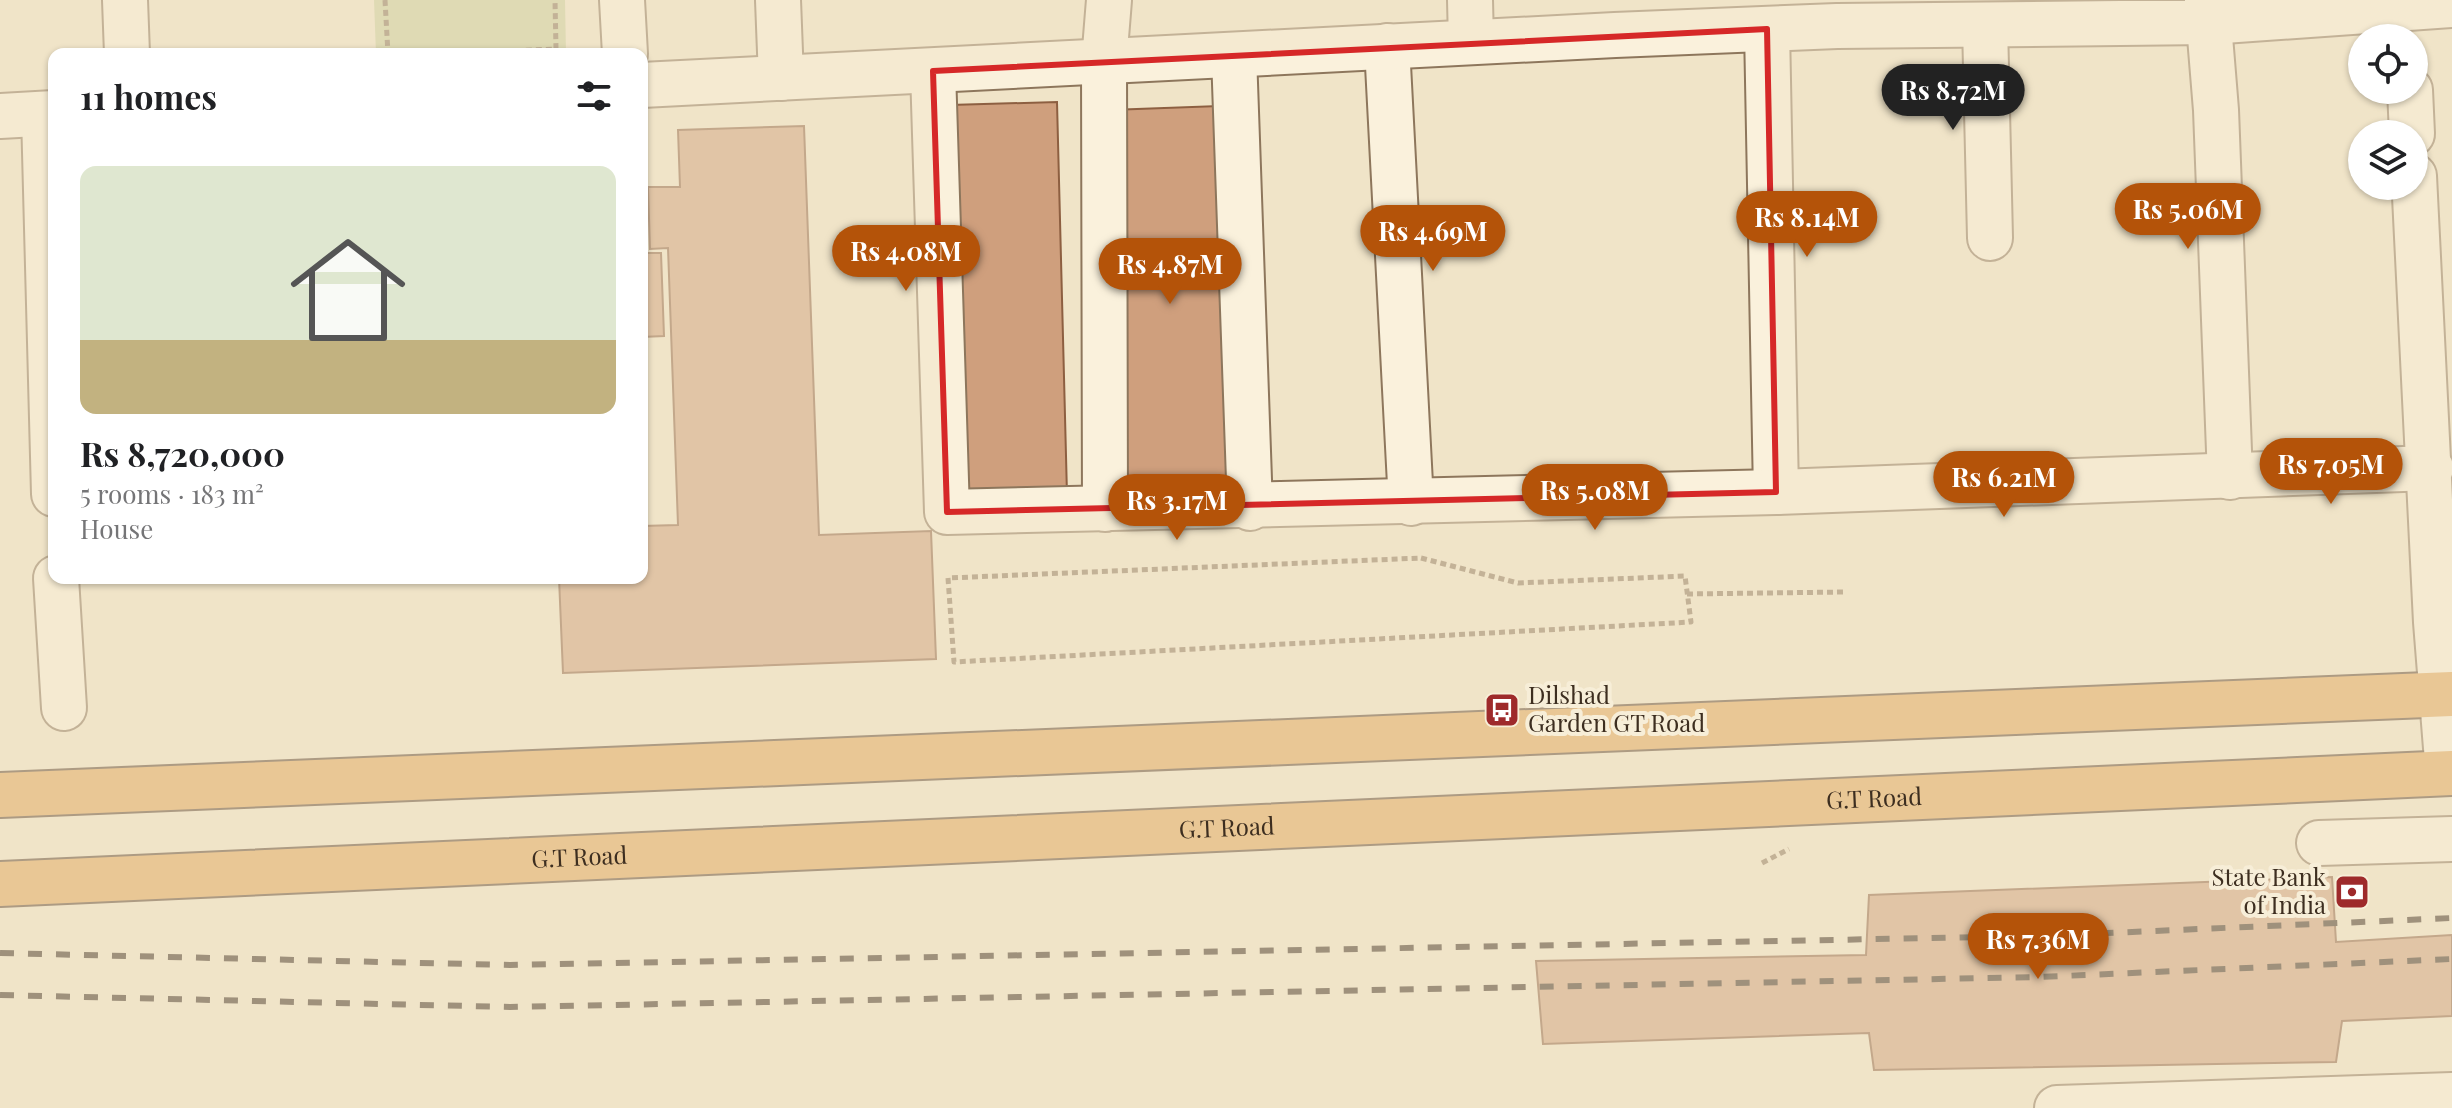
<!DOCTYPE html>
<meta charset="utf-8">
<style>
:root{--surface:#fff;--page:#f2f2f2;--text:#202124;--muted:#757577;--accent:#b45309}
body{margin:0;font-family:"Playfair Display",serif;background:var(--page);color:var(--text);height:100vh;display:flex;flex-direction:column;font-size:30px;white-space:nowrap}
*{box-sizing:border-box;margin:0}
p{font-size:26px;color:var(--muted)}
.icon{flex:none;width:44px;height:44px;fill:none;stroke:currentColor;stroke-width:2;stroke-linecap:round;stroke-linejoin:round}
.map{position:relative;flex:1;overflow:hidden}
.side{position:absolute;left:48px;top:48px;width:600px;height:536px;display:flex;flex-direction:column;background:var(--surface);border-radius:16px;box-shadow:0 2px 6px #0004}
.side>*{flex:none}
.buttons{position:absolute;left:2348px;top:24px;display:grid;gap:16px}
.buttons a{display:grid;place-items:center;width:80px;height:80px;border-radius:50%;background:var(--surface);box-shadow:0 2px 6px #0004;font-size:40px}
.price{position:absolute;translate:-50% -68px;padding:0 18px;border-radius:28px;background:var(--accent);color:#fff;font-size:26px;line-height:52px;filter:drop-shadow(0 2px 4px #0008)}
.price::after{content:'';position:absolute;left:50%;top:48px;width:24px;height:18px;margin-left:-12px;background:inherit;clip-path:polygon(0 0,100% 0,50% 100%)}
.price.on{background:#222;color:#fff}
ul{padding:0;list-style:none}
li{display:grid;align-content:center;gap:16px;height:424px;padding:0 32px}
li span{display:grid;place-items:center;height:248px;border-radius:16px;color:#555}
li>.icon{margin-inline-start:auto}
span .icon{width:144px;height:144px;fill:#fffc;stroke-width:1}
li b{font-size:34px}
h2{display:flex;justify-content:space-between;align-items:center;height:96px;padding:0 32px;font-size:34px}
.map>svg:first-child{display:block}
.green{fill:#c9cf9b}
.building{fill:#cf9f7d;stroke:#8d5f41;stroke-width:2}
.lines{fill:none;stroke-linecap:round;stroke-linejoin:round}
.minor-casing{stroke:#8d765c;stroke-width:48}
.highway-casing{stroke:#5b4430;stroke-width:48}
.path{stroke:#8d765c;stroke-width:5;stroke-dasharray:6 4;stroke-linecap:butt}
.minor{stroke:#faf1dc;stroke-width:44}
.highway{stroke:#e0a458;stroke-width:44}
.rail{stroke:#3d2e20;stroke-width:6;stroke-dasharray:14 14;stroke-linecap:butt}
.marked{fill:none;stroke:#d62828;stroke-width:6;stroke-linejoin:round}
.labels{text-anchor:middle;stroke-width:8;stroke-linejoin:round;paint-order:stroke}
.poi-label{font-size:24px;fill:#3d2e20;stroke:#f7eed8;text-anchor:start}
.street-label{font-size:24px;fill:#3d2e20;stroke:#f7eed8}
</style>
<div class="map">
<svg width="2452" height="1108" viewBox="0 0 2452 1108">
<rect width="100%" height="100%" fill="#f0e4c8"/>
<!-- green -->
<path class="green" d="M374,0H565L566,54H376Z"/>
<!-- building -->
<g class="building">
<path d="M1057,102L1067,495L960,500L950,105Z"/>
<path d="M1219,106L1233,500H1116L1110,110Z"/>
<path d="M804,126L819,535L931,531L936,659L563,673L559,578H642V526L678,525L668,248L650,249L648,187H680L678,130Z"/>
<path d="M642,253H661L664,336L642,337Z"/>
<path d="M2332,877L2336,942L2452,935V1016L2342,1021L2336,1062L1874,1070L1869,1033L1543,1044L1536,961L1866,955L1869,895Z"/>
</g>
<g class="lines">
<defs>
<g id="minor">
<path d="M125,0L127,54"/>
<path d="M622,0L625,54"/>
<path d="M778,0L781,78"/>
<path d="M1470,0L1471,42"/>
<path d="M2207,0L2216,110L2230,477"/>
<path d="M1985,25L1990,238"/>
<path d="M1767,29L1776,492"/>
<path d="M1387,46L1411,503"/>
<path d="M1234,55L1250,508"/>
<path d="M933,71L947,512L1776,492L2431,468"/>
<path d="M642,85L1615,35L1837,26L2209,22L2452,5"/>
<path d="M2410,90L2412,134"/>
<path d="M44,114L54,494"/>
<path d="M0,116L54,113"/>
<path d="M2414,176L2436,622L2448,773"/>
<path d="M1105,509L1104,62L1109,0"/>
<path d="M56,578L64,708"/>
<path d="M2319,843L2452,839"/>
<path d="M2057,1108L2452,1095"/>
</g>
<g id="highway">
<path d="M0,795L2452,694"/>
<path id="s1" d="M0,884L2452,773"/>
</g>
</defs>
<!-- minor casing -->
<use href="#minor" class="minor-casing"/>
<!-- highway casing -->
<use href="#highway" class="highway-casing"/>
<!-- path -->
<g class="path">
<path d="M385,0L388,54"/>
<path d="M436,54L556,49L555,0"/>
<path d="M1421,558L1518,583L1685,576L1691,622L954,662L948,578Z"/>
<path d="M1687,594L1846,592"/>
<path d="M1762,863L1789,849"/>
</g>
<!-- minor -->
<use href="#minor" class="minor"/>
<!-- highway -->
<use href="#highway" class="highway"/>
<!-- rail -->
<g class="rail">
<path d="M0,953L510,965L2039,936L2452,918"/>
<path d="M0,995L510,1007L2040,977L2452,959"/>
</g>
</g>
<!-- marked area -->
<path d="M0 0H2452V1108H0ZM1767,29L1776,492L947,512L933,71Z" fill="#f0e4c8" fill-opacity=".55" fill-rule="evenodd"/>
<path class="marked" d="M1767,29L1776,492L947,512L933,71Z"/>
<!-- icons -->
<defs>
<symbol id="bus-square" viewBox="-11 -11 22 22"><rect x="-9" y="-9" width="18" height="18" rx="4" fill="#9e2a2b" stroke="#f7eed8"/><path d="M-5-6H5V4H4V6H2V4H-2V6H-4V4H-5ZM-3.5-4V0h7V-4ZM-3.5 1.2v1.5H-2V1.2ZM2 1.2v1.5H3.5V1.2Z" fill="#fff"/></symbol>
<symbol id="bank-square" viewBox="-11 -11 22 22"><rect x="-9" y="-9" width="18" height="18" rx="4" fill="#9e2a2b" stroke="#f7eed8"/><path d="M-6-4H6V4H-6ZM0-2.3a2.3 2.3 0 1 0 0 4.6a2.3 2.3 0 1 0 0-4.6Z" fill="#fff"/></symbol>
</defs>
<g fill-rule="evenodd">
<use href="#bus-square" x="1482" y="690" width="40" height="40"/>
<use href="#bank-square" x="2332" y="872" width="40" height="40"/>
</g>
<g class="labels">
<!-- poi labels -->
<g class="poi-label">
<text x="1528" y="704">Dilshad<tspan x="1528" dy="28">Garden GT Road</tspan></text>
<text x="2326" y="886" text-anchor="end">State Bank<tspan x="2326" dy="28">of India</tspan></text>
</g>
<!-- street labels -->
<g class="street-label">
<text dy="8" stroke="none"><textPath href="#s1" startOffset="1876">G.T Road</textPath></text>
<text dy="8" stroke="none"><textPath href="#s1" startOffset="1228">G.T Road</textPath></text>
<text dy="8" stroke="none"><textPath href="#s1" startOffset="580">G.T Road</textPath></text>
</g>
</g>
</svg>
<div class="buttons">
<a><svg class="icon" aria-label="locate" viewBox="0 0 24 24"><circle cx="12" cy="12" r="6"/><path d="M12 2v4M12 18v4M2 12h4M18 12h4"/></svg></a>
<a><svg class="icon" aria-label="layers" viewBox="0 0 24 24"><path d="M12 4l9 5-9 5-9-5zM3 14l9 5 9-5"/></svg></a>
</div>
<b class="price on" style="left:1953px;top:132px">Rs 8.72M</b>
<b class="price" style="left:2188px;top:251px">Rs 5.06M</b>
<b class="price" style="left:1807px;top:259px">Rs 8.14M</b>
<b class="price" style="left:1433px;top:273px">Rs 4.69M</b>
<b class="price" style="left:906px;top:293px">Rs 4.08M</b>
<b class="price" style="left:1170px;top:306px">Rs 4.87M</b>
<b class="price" style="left:2331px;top:506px">Rs 7.05M</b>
<b class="price" style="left:2004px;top:519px">Rs 6.21M</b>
<b class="price" style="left:1595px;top:532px">Rs 5.08M</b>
<b class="price" style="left:1177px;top:542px">Rs 3.17M</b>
<b class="price" style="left:2038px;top:981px">Rs 7.36M</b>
<section class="side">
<h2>11 homes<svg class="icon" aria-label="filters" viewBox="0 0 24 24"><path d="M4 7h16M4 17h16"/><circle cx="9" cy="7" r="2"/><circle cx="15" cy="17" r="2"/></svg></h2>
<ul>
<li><span style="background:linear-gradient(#dfe7d0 70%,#c2b280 0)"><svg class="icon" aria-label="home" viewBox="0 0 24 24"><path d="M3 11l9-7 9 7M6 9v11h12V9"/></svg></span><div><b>Rs 8,720,000</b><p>5 rooms · 183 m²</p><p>House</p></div></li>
</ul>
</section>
</div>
